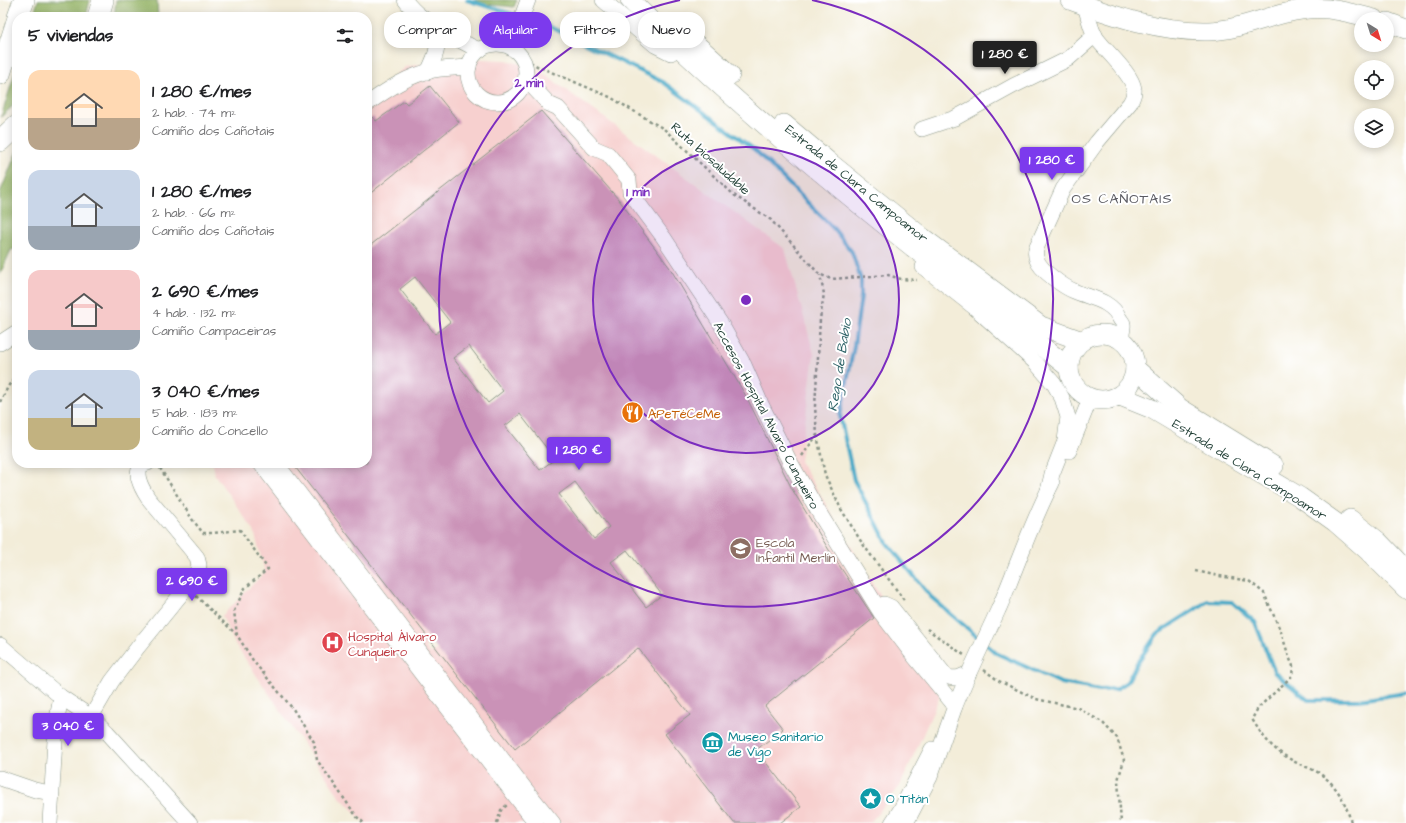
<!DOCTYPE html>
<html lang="es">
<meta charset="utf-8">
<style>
:root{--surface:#fff;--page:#f6f6f6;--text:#202124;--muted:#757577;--accent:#7c3aed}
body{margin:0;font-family:"Architects Daughter",sans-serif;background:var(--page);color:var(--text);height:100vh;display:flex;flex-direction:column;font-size:15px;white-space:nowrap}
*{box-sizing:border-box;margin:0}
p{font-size:13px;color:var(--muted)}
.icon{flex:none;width:22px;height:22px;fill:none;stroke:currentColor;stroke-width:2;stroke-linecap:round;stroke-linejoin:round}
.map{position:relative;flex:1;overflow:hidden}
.drawer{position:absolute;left:12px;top:12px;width:360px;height:456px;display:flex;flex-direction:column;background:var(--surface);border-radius:16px;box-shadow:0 2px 10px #0003}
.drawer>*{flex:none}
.banner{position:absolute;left:384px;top:12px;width:380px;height:36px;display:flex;gap:8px}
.needle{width:26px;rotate:142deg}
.fabs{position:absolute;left:1354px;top:12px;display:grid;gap:8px}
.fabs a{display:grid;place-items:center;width:40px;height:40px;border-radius:50%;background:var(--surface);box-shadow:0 2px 10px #0003;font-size:20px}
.price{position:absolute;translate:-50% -34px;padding:0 9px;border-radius:4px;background:var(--accent);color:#fff;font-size:13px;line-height:26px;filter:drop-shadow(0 1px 2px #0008)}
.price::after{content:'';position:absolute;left:50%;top:24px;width:12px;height:9px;margin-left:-6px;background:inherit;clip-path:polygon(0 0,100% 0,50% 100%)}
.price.current{background:#222;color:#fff}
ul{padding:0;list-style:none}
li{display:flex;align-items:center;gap:12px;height:100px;padding:0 16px}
li span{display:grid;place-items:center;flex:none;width:112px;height:80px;border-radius:12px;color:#555}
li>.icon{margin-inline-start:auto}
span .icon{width:48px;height:48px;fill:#fffc;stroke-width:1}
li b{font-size:17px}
h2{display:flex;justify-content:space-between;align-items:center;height:48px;padding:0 16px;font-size:17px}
.chip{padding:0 14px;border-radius:16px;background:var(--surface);box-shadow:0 2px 10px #0003;font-size:14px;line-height:36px}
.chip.current{background:var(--accent);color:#fff}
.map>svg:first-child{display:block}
.built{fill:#f7d0cf}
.forest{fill:#94b366;stroke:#5a784d}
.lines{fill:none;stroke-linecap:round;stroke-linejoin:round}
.stream{stroke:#47a9c7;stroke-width:4}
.building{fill:#ca92b7;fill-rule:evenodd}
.minor-casing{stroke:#899586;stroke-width:16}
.major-casing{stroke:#899586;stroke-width:20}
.highway-casing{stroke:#899586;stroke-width:22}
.path{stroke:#899586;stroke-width:2.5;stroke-dasharray:3 3;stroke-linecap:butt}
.minor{stroke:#fff;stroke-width:15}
.major{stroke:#fff;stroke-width:19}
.highway{stroke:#fff;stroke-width:21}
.minor-bridge-casing{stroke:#899586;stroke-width:16;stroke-linecap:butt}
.minor-bridge{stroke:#fff;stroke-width:15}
.ring{fill:none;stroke:#7b2cbf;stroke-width:2}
.labels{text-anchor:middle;stroke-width:4;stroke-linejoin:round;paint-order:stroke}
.street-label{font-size:13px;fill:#1f3d34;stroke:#fff}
.food-label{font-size:13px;fill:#c56008;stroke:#fff;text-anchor:start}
.education-label{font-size:13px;fill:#785e54;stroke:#fff;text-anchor:start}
.health-label{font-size:13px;fill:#be3a42;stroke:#fff;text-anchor:start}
.culture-label{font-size:13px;fill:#0d838f;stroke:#fff;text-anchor:start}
.neighbourhood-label{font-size:14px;letter-spacing:1px;fill:#5b5b62;stroke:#fff}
.water-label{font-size:14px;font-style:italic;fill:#2d6367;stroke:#fff}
.centre{fill:#7b2cbf;stroke:#fff;stroke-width:2}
.ring-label{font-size:12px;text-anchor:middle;font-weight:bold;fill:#7b2cbf;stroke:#fff;stroke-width:4;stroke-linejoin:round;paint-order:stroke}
</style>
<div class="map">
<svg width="1406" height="823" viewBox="0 0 1406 823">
<rect width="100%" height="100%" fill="#fff"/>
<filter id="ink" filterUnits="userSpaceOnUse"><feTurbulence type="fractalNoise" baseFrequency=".025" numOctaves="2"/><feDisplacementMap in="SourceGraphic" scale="8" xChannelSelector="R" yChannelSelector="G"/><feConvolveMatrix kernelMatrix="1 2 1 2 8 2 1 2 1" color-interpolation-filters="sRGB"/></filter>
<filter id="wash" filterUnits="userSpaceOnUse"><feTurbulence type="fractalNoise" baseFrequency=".012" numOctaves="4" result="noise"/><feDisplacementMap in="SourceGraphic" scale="16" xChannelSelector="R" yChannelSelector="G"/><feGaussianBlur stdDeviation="0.9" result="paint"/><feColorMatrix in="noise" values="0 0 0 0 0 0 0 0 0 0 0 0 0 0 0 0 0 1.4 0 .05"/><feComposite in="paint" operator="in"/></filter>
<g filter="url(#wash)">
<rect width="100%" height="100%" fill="#f3edd9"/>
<!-- built -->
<g class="built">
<path d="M458,58L506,60L537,69L785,249L814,354L800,461L940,696L900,786L870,823H780L801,807L756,750L783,729L765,706L874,618L829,550L792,489L746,396L670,268L619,200L580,154L541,111L367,248V196L459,122L407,104L404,101L376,121L373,118L367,122V98L405,67Z"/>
<path d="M213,463H292L350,537L343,542L349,549L356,544L431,642L425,647L430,654L437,649L515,749L629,655L635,644L690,715L665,735L734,823H365L340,797L235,644L222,616L265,572L254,531L215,475Z"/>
</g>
<!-- forest -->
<g class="forest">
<path d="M38,0H90L86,17H33Z"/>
<path d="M116,0H157L158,17H114Z"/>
<path d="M470,0H517L514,7L474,3Z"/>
<path d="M17,66V102L1,117Z"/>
<path d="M17,151V248L11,250L0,275V193Z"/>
</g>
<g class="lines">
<!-- stream -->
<g class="stream">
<path d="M467,0L519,16"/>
<path d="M525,18L542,23L663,82L755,150L834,229L852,252L861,280V296L854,346L840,416L854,480L887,543L931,597L981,640"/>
<path d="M986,644L996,653L1061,683L1100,690L1116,689L1127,682L1137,663L1157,634L1208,601L1232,602L1255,622L1275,673L1308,700H1359L1406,693"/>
</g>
</g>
<g id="blocks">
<!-- building -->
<g class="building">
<path d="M430,86L459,122L367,196V122L373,117L376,121L404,101L407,104Z"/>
<path d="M541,111L619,200L670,268L746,396L792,489L829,550L874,618L765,706L783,729L756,750L801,807L780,823H734L665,734L690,715L638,648L515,749L292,463H367V308L372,305L367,299V248ZM415,277L450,322L435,334L400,289ZM469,346L503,391L488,403L453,358ZM520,414L555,459L540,470L505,426ZM575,482L609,527L594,539L559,494ZM627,550L662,595L646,607L611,562Z"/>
</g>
</g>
</g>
<g filter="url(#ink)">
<use href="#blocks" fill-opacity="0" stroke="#899586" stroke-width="1"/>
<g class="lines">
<defs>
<g id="minor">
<path d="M405,0C417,17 432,24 449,34C460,40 468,46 480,50"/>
<path d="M603,0L655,45L671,53"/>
<path d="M1085,6C1088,15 1090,27 1095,36C1104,50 1132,73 1134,89C1135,94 1132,99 1130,103L1097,142L1063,189L1039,242C1036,247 1034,253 1037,260C1040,270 1064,287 1074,291C1092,299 1111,300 1120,319C1121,321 1123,322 1123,324C1124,329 1121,335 1121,340"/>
<circle cx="497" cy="73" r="29"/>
<path d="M512,48L516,33L528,0"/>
<path d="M428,72C438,51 440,47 432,25"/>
<path d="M525,82L531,85L549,104L558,108L594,148L608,154L629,180L630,192L664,238L721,324L744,365L761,404L789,460L818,511L881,613L913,655L955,706"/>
<path d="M367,104C388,89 409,75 434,70C446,68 458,68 469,67"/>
<path d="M922,129L955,118L1013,86L1068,59L1095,35"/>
<path d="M923,267L974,307L1036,363L1054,384L1062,398L1068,417L1065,441L1052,474L1048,491"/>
<path d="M0,343L17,332"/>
<path d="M1069,451L1090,399"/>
<path d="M260,463L536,823"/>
<path d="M276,463L526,790L553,823"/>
<path d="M884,604L891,607L946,676C955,680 961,677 969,673"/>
<path d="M999,608C1017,567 1031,523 1052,483"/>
<path d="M0,645L61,697L91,717L107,732L190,823"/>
<path d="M91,717L112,681L138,647L187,587L197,572L199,565L197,557L148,498C142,489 129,467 148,463"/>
<path d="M0,778L35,790L51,793"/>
<path d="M50,823L56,724L61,697"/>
<path d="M892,823L901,809L932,749"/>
<path d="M906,823L930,777L955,706L969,673"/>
</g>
<g id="major">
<path d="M630,0C721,91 820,174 920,253C970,291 1020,328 1069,368"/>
<path d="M1070,0C1114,16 1160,32 1208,31C1243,30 1274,12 1308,9C1331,7 1352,13 1374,19"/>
<path d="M1387,22L1406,29"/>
<path d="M686,35L730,75"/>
<path d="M784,124L829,162L922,237L1041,326L1082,341"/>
<circle cx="1102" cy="367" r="33"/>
<path d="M1135,368L1180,408L1274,466"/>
<path d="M1120,396L1152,409L1300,497L1335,522L1367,550L1406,589"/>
<path d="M1350,519L1378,541L1406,570"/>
</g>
<g id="highway">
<path d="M18,17L24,0"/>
<path d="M98,17L103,0"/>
<path d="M0,74L17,21"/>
<path d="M0,141L17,125"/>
</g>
</defs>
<!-- minor casing -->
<use href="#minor" class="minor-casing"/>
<!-- major casing -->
<use href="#major" class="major-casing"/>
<!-- highway casing -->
<use href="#highway" class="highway-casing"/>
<!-- path -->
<g class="path">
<path d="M520,56L537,66L610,97L664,129L734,195L771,220L819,274L831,279L888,275L901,279L917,280"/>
<path d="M0,402L9,385L17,375"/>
<path d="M817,435L825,475L841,509L862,543L904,600"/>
<path d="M802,456L817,435L815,406L818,357L820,319L824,294L820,275"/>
<path d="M160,468L192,519L203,533H213L240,530L268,569L245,588L234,611L237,635L254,662L293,709L314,742L317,760L357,817L364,823"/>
<path d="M1196,571L1219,576L1249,581L1264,593L1281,632L1289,657L1293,666L1292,676L1258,708L1252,719C1263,737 1271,748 1290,759C1300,766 1314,768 1323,776C1338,787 1347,805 1351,823"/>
<path d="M196,596L237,635"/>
<path d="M927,629L964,655"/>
<path d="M984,670L999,681L1036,699L1078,708L1102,722L1117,738L1124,760L1118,780L1121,823"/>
<path d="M497,823L501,810L507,805"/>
</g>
<!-- minor -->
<use href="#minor" class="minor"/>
<!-- major -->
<use href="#major" class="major"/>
<!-- highway -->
<use href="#highway" class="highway"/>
<defs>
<path id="minor-bridge" d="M969,673L999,608"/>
</defs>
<!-- minor-bridge casing -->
<use href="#minor-bridge" class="minor-bridge-casing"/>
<!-- minor-bridge -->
<use href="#minor-bridge" class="minor-bridge"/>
</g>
</g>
<!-- distance rings -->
<circle cx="746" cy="300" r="153" fill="#7b2cbf" fill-opacity=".12"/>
<g class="ring">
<circle cx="746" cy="300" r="153"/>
<path d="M812 0A307 307 0 1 1 680 0"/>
</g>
<!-- icons -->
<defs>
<symbol id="restaurant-disc" viewBox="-11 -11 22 22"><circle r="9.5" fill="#e8710a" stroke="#fff"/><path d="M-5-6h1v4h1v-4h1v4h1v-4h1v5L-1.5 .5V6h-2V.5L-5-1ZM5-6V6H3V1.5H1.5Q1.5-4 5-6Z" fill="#fff"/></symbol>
<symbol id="school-disc" viewBox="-11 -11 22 22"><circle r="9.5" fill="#8d6e63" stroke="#fff"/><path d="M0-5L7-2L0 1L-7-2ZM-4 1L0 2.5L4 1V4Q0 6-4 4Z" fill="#fff"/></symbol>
<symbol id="hospital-disc" viewBox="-11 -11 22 22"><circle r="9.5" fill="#e0444e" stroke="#fff"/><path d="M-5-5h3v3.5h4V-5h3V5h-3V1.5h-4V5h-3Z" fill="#fff"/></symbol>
<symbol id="museum-disc" viewBox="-11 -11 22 22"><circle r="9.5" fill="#0f9aa8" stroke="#fff"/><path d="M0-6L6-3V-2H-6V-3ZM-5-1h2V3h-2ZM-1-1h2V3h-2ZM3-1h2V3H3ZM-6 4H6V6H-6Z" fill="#fff"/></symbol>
<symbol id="sight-disc" viewBox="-11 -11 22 22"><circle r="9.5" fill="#0f9aa8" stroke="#fff"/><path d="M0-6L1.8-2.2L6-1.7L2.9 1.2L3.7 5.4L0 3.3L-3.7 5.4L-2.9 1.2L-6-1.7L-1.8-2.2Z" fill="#fff"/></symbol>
</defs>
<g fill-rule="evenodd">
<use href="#restaurant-disc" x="620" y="400" width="25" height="25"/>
<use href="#school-disc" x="728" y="536" width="25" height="25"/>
<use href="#hospital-disc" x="320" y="630" width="25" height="25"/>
<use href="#museum-disc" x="700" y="730" width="25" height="25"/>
<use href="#sight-disc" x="858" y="786" width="25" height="25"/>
</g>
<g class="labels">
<!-- street labels -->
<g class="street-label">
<text transform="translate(711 158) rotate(42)" y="5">Ruta biosaludable</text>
<text transform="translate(857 183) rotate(39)" y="5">Estrada de Clara Campoamor</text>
<text transform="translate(767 415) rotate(62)" y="5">Accesos Hospital Alvaro Cunqueiro</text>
<text transform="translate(1250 469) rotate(32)" y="5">Estrada de Clara Campoamor</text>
</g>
<!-- food labels -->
<g class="food-label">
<text x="648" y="418">APeTéCeMe</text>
</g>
<!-- education labels -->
<g class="education-label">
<text x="756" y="547">Escola<tspan x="756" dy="15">Infantil Merlín</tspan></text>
</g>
<!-- health labels -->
<g class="health-label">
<text x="348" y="641">Hospital Álvaro<tspan x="348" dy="15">Cunqueiro</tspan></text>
</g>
<!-- culture labels -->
<g class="culture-label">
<text x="728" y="741">Museo Sanitario<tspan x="728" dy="15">de Vigo</tspan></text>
<text x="886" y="803">O Titán</text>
</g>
<!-- neighbourhood labels -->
<g class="neighbourhood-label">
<text x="1122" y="203">OS CAÑOTAIS</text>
</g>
<!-- water labels -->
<g class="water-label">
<text transform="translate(839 365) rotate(-81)" y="5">Rego de Babio</text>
</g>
</g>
<circle cx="746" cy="300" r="6" class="centre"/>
<g class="ring-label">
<text x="529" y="87">2 min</text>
<text x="638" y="196">1 min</text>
</g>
</svg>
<div class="fabs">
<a><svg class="needle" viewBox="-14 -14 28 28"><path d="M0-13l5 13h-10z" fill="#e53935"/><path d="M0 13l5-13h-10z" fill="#757577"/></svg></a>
<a><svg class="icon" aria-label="locate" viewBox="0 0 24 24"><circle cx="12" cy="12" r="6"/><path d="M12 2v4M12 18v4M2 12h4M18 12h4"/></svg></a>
<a><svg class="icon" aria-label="layers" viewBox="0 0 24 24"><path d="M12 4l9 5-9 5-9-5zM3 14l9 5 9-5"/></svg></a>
</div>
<b class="price current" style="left:1005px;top:75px">1 280 €</b>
<b class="price" style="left:1052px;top:181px">1 280 €</b>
<b class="price" style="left:579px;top:471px">1 280 €</b>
<b class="price" style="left:192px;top:602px">2 690 €</b>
<b class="price" style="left:68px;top:747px">3 040 €</b>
<div class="banner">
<a class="chip">Comprar</a>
<a class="chip current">Alquilar</a>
<a class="chip">Filtros</a>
<a class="chip">Nuevo</a>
</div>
<section class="drawer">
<h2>5 viviendas<svg class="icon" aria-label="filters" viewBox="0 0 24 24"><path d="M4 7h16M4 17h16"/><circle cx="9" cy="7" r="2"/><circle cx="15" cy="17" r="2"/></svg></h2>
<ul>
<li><span style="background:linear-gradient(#ffd9b3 60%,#b9a48a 0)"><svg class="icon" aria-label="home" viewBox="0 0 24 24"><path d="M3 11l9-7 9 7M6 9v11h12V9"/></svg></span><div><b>1 280 €/mes</b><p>2 hab. · 74 m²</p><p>Camiño dos Cañotais</p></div></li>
<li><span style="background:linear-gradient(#c9d6e8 70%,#9aa5b1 0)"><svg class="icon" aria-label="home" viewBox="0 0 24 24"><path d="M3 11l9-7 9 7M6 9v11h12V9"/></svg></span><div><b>1 280 €/mes</b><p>2 hab. · 66 m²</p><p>Camiño dos Cañotais</p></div></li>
<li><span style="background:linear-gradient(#f6c9c9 75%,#9aa5b1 0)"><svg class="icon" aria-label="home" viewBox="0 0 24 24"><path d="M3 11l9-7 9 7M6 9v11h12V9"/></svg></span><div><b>2 690 €/mes</b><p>4 hab. · 132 m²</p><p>Camiño Campaceiras</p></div></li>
<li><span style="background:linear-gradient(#c9d6e8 60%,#c2b280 0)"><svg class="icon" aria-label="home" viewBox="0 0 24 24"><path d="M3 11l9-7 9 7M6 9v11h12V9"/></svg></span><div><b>3 040 €/mes</b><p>5 hab. · 183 m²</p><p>Camiño do Concello</p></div></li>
</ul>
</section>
</div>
